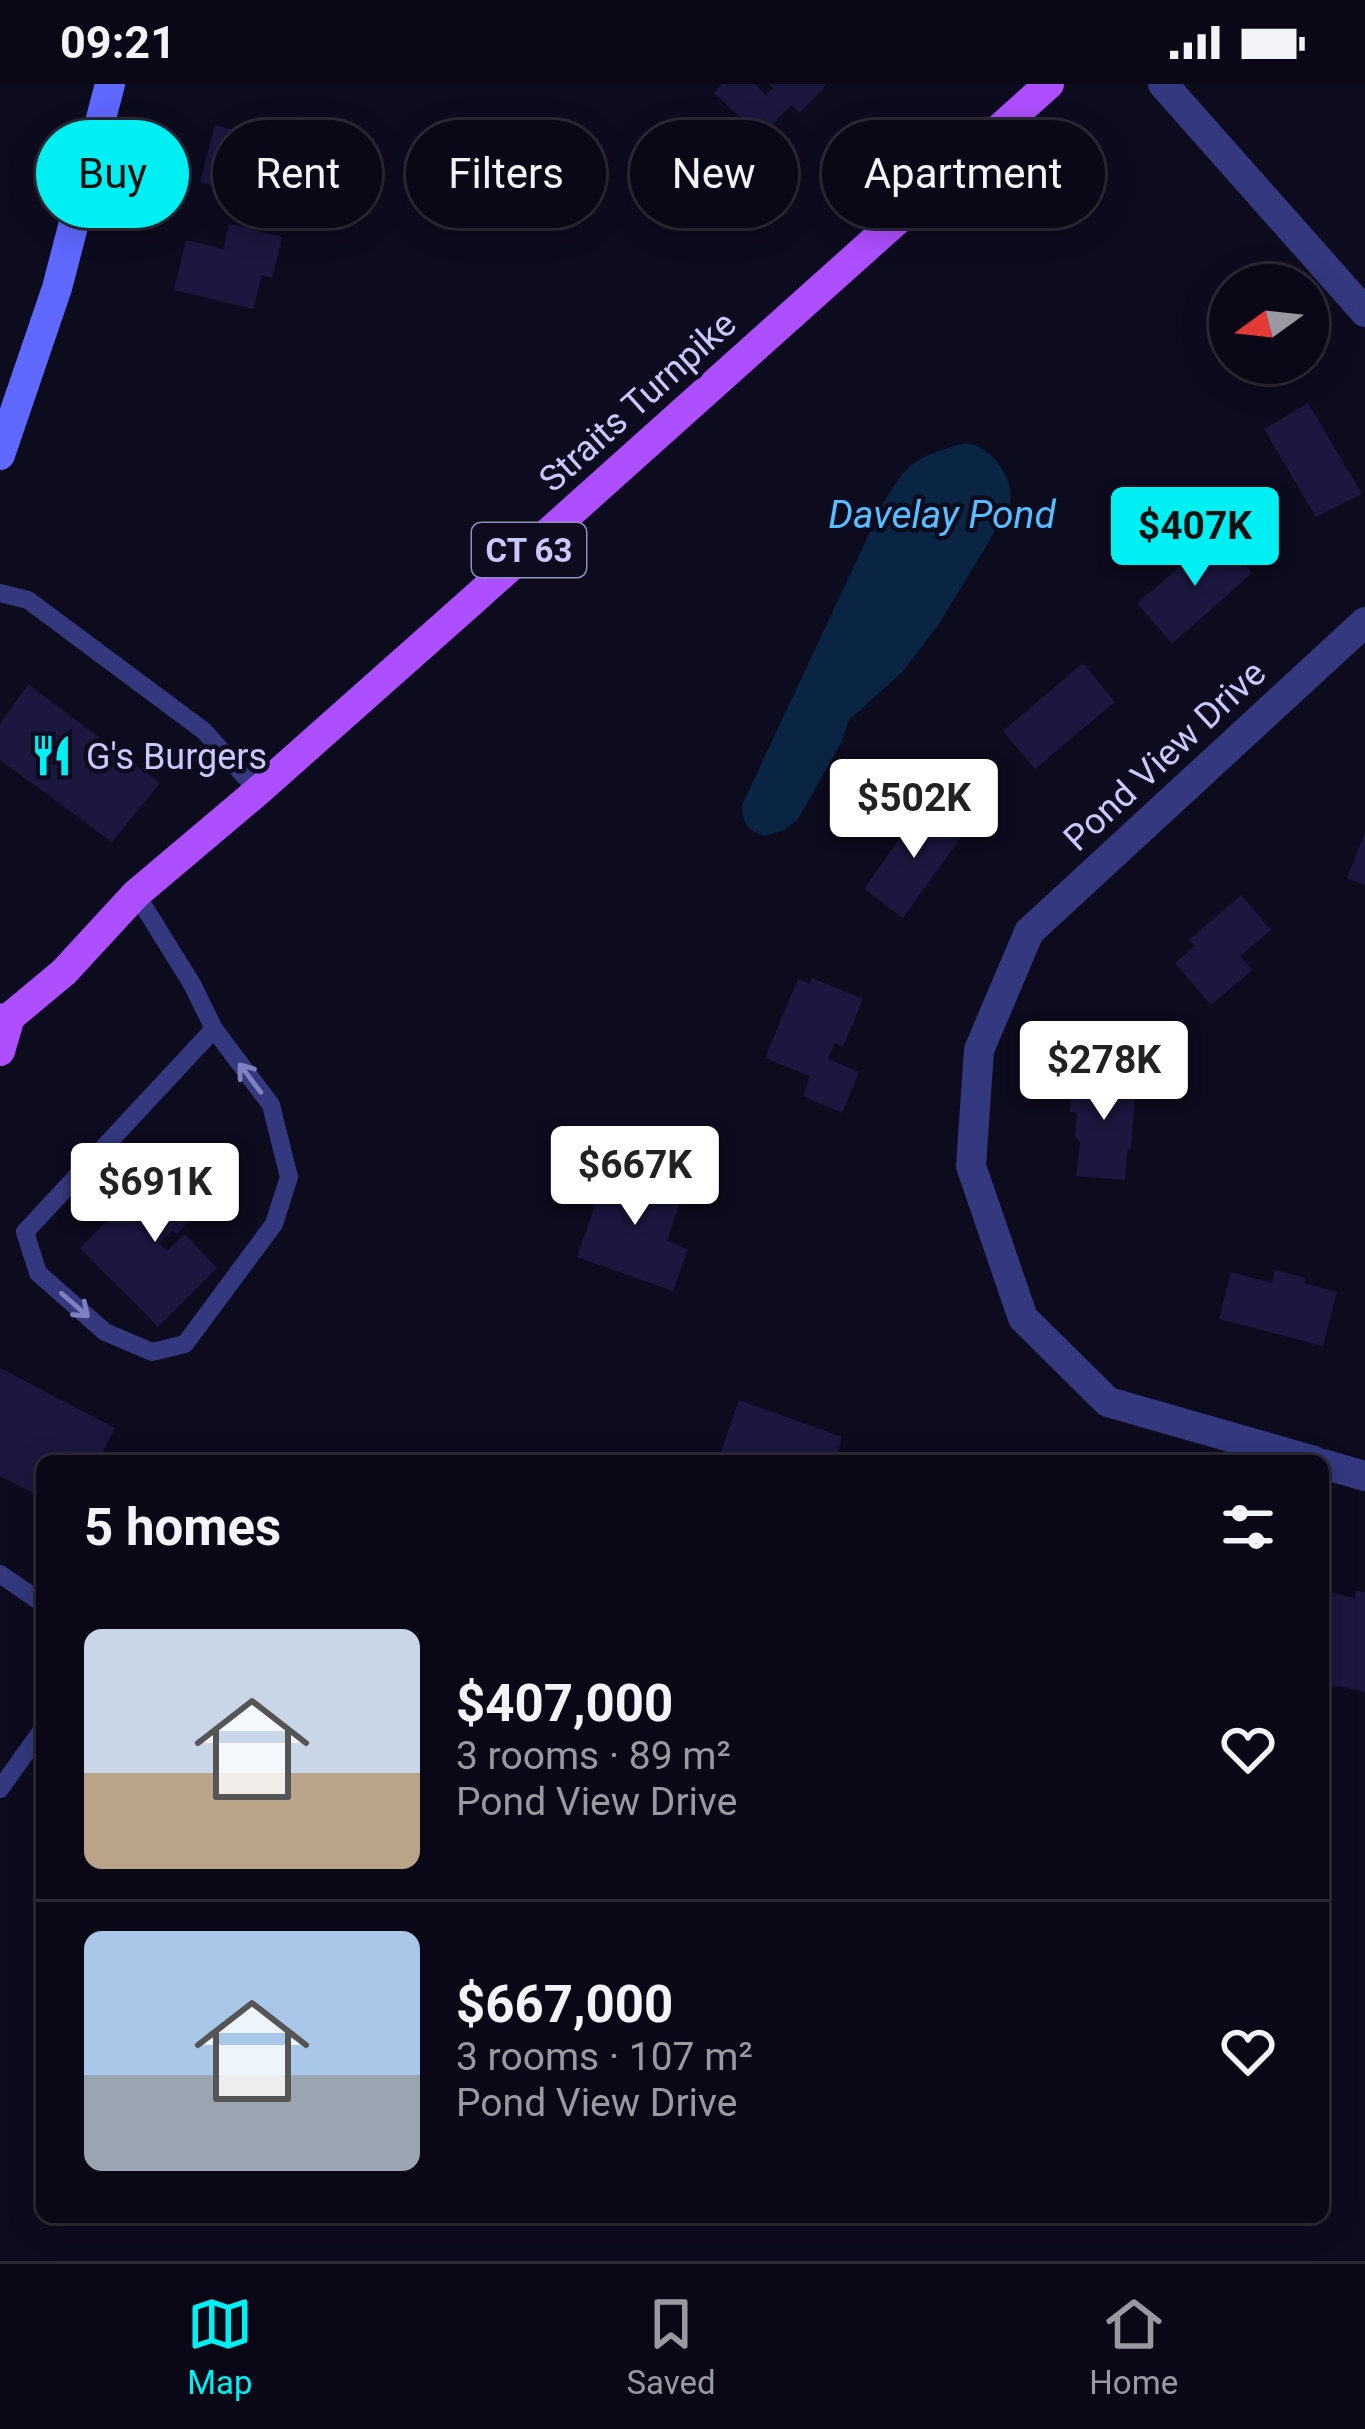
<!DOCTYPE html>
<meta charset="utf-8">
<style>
:root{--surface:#0a0816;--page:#13111f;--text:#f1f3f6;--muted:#999aa1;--line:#2a2935;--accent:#00eff3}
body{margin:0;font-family:Roboto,sans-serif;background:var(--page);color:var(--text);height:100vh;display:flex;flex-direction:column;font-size:45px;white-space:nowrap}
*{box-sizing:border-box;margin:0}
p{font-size:39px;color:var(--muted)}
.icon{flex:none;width:66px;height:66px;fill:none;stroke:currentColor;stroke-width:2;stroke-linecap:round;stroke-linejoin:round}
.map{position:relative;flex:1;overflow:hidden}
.sheet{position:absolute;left:36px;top:1371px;width:1293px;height:768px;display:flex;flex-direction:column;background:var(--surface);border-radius:18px;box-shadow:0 6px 30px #0003,0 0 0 3px var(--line)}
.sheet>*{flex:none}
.hud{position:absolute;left:36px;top:36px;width:1293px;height:108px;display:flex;gap:24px}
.needle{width:78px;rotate:255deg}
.controls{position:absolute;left:1209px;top:180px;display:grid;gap:24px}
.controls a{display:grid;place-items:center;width:120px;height:120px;border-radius:50%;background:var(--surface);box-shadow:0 6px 30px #0003,0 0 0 3px var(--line);font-size:60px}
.price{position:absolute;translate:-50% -102px;padding:0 27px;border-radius:12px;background:#fff;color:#222;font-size:39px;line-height:78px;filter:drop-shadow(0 3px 6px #0008)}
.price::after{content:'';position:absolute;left:50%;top:72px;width:36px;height:27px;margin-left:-18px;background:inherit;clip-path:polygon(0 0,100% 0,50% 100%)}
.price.selected{background:var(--accent);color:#111}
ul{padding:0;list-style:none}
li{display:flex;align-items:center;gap:36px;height:300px;padding:0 48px}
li+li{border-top:3px solid var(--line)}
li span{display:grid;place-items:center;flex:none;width:336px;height:240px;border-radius:18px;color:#555}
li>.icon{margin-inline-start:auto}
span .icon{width:144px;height:144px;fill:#fffc;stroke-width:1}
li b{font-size:51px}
h2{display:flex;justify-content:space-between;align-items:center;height:144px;padding:0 48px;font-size:51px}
.tag{padding:0 42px;border-radius:54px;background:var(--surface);box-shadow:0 6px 30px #0003,0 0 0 3px var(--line);font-size:42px;line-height:108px}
.tag.selected{background:var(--accent);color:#111}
.status{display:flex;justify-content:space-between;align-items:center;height:84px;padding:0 60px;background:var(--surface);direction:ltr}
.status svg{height:33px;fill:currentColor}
.menu{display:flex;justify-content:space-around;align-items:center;height:168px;border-top:3px solid var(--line);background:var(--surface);font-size:33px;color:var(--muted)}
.menu a{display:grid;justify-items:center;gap:6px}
.menu .selected{color:var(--accent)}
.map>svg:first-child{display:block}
.water{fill:#0a2443}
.building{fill:#1b173f}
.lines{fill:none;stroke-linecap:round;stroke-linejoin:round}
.lane{stroke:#34387f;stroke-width:18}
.street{stroke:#34387f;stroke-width:30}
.secondary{stroke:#5f68ff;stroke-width:30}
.primary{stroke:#ae4fff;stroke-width:30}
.oneway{stroke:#7f80bf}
.labels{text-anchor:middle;stroke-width:9;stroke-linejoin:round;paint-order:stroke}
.shield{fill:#0d0b1e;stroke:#918fbc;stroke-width:3}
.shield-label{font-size:33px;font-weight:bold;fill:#cac8ff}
.street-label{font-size:36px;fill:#cac8ff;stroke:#0d0b1e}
.poi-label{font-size:36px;fill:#cac8ff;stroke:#0d0b1e;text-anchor:start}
.water-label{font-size:39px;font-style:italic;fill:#56bfff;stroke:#0d0b1e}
</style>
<div class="status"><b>09:21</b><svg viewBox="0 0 49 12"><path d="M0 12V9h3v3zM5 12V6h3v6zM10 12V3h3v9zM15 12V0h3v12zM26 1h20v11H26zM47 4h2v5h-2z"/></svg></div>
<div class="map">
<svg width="1365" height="2177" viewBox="0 0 1365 2177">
<rect width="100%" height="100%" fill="#0d0b1e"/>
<!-- water -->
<path class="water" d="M965,359C993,362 1019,398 1008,426L939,540L902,588L849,636L841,659L798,735L784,746L766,752C749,748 742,740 742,721L884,418C908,376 919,372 965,359Z"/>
<!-- building -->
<g class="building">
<path d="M722,0H755L766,11L773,4L768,0H827L800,29L791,21L761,53L714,9Z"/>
<path d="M297,32L355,47L353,56L339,53L335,67L329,66L325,81L304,76L298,99L278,94L273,117L200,98L215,41L265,54L268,45L281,49L279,54L290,57Z"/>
<path d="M691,67L724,100L711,113L716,118L708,126L702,124L685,142L651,108Z"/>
<path d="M229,140L282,153L272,194L262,191L253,225L174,206L186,156L223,165Z"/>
<path d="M1308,319L1362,410L1316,433L1264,345Z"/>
<path d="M1219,450L1252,489L1172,560L1137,519Z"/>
<path d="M1083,579L1115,618L1035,685L1003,647Z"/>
<path d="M28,600L160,699L112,758L0,676V640Z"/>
<path d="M924,720L964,749L903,834L864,805Z"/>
<path d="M1365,749V801L1347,794Z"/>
<path d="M1241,811L1271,846L1240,872L1252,886L1211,921L1175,879L1195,862L1189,856Z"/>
<path d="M812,894L863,915L843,963L835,959L828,975L859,988L842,1029L803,1012L810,992L765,974L798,895L810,900Z"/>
<path d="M1082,985L1137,990L1131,1064L1127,1068L1125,1096L1076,1092L1080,1058L1075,1053L1077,1029L1070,1028L1071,1012L1080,1006Z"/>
<path d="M610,1078L685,1104L667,1157L688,1165L673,1207L577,1173Z"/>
<path d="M180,1079L216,1116L196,1136H191L176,1150L173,1146L159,1159L167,1167L185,1150L217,1184L158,1243L80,1164L125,1119L121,1115L139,1097L152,1111L163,1101L160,1098Z"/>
<path d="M1275,1186L1306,1194L1304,1199L1337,1208L1323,1262L1219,1235L1231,1188L1272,1199Z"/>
<path d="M0,1284L115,1344L98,1377H42V1414L0,1392Z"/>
<path d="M739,1316L842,1353L835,1377H760L751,1374L749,1377H730L719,1373Z"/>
<path d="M1323,1507L1355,1514L1356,1507L1365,1508V1608L1323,1599Z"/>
</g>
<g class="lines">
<!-- lane -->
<g class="lane">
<path d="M0,509L28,516L204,647L258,707"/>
<path d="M136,810L192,900L214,945L271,1021L289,1093L274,1140L185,1260L152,1268L105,1248L38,1189L25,1148L214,945"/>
<path d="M0,1490L42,1519"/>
<path d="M0,1705L42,1646"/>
</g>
<!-- street -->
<g class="street">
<path d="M1163,0L1365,228"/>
<path d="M1314,1377L1108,1318L1023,1234L971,1082L979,966L1029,848L1365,538"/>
<path d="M1323,1380L1365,1392"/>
</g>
<!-- secondary -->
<path class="secondary" d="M0,371L57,204L110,0"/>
<!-- primary -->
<g class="primary">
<path d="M0,935L10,933L64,888L136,810L258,707L472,517L1049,0"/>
<path d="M0,967L10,933"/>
</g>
</g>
<!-- one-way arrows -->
<defs><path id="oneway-shaft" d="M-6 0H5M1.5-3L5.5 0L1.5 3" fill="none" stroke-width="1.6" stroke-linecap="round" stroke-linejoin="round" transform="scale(3)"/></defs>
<g class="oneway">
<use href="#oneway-shaft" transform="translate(250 994) rotate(-127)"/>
<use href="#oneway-shaft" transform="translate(75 1221) rotate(41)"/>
</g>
<!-- icons -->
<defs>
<symbol id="restaurant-bare" viewBox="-9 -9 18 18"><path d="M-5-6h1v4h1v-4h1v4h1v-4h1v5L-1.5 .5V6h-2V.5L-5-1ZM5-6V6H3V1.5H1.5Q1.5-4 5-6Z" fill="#00eff3" stroke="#0d0b1e" stroke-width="2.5" paint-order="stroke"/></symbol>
</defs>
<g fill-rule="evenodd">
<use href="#restaurant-bare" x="22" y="642" width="59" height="59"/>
</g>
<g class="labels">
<!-- shield labels -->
<rect class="shield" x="472" y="439" width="114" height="54" rx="9"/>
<g class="shield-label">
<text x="529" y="478">CT 63</text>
</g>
<!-- street labels -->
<g class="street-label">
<text transform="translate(637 317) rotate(-42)" y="13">Straits Turnpike</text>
<text transform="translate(1164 671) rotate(-43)" y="13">Pond View Drive</text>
</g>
<!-- poi labels -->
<g class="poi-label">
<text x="86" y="685">G's Burgers</text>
</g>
<!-- water labels -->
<g class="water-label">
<text x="942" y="444">Davelay Pond</text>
</g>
</g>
</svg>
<div class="controls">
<a><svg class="needle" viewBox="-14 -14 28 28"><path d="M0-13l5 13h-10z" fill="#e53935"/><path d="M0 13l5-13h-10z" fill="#999aa1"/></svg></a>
</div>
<b class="price selected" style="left:1195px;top:505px">$407K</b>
<b class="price" style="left:914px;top:777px">$502K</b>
<b class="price" style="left:1104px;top:1039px">$278K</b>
<b class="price" style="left:635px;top:1144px">$667K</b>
<b class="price" style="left:155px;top:1161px">$691K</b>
<div class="hud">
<a class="tag selected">Buy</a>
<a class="tag">Rent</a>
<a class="tag">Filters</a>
<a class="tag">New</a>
<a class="tag">Apartment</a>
</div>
<section class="sheet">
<h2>5 homes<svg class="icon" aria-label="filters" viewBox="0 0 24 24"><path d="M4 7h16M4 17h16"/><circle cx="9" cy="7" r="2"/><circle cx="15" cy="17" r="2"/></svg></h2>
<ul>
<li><span style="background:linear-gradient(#c9d6e8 60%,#b9a48a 0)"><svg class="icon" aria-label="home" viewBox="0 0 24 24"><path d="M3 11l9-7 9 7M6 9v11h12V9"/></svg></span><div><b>$407,000</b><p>3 rooms · 89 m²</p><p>Pond View Drive</p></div><svg class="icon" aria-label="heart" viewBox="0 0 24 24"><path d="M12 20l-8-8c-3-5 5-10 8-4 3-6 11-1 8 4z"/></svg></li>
<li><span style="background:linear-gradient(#a9c7e8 60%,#9aa5b1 0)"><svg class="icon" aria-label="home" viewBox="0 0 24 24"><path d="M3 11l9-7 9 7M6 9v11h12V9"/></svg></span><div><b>$667,000</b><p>3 rooms · 107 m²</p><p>Pond View Drive</p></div><svg class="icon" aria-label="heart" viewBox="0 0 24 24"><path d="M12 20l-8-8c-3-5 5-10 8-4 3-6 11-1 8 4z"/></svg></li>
</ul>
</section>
</div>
<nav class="menu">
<a class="selected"><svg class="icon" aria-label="map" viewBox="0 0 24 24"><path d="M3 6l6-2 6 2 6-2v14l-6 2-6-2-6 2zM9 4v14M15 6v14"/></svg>Map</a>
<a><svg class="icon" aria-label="saved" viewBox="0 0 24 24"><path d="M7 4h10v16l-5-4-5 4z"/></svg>Saved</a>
<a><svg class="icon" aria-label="home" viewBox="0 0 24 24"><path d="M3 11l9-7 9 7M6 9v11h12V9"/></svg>Home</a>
</nav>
